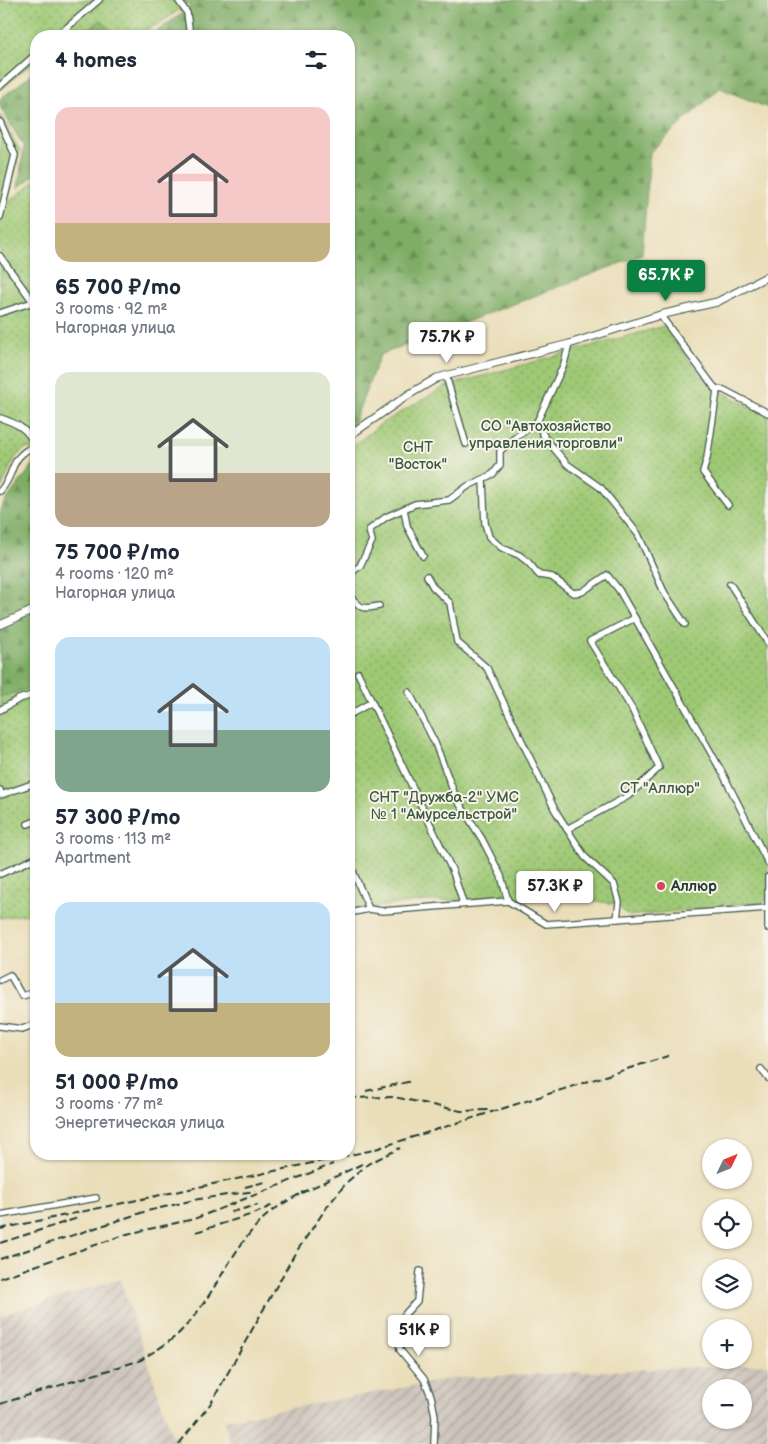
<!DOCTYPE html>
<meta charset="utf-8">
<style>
:root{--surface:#fff;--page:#f2f2f3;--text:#1f2937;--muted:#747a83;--accent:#0b8043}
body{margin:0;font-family:"Balsamiq Sans",sans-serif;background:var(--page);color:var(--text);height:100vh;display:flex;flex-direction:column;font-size:19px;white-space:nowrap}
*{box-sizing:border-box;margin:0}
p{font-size:16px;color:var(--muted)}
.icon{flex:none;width:28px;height:28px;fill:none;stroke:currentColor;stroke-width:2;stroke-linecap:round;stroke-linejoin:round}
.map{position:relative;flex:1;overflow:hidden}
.drawer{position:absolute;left:30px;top:30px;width:325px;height:1130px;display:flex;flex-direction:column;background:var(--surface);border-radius:20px;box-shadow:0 1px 4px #0004}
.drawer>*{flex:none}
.needle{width:32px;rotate:47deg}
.tools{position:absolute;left:702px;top:1139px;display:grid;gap:10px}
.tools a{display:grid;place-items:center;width:50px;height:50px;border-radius:50%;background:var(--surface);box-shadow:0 1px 4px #0004;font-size:25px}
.price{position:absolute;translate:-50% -42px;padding:0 11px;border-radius:5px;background:#fff;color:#222;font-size:16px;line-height:32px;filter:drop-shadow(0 1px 2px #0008)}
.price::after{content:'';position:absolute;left:50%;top:30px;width:15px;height:11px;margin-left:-8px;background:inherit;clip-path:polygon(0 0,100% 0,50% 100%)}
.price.active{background:var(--accent);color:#fff}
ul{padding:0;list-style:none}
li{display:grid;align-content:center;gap:10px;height:265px;padding:0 25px}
li span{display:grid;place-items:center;height:155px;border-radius:15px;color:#555}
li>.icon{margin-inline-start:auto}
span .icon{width:90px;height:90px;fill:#fffc;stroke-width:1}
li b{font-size:21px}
h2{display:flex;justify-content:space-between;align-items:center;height:60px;padding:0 25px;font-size:21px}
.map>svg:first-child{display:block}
.industrial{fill:url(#industrial-furrows);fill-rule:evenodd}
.grass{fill:url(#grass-dots);stroke:#5f8354}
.forest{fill:url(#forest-firs);stroke:#4f754d}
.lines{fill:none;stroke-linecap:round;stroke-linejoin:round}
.minor-casing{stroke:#3d5548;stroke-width:8}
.tertiary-casing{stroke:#3d5548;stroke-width:9}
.minor{stroke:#fff;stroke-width:5.5}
.tertiary{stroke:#fff;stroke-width:7}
.rail{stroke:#1f3d34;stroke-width:2;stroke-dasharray:8 4;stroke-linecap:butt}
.poi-dot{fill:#d1495b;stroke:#f7f3e8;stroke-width:2}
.labels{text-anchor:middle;stroke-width:4;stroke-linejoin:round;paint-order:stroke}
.park-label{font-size:15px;fill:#395941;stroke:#f7f3e8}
.poi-label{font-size:15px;font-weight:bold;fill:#1f3d34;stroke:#f7f3e8;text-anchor:start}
</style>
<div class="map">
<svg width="768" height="1444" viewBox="0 0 768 1444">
<defs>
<pattern id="industrial-furrows" width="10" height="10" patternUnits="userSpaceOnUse" patternTransform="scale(1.25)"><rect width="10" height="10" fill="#ccc2b9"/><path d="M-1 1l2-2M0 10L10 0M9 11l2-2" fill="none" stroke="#a59f97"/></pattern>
<pattern id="grass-dots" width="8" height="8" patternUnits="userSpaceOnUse" patternTransform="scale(1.25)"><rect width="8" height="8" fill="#9fc975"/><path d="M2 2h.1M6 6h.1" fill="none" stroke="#81a461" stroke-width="1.8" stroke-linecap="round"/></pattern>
<pattern id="forest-firs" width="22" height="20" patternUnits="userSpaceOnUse" patternTransform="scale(1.25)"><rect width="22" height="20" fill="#7fad66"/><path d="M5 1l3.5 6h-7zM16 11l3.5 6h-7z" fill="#678e55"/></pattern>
</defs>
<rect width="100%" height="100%" fill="#f7f3e8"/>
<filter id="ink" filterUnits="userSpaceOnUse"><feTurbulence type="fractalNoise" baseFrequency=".02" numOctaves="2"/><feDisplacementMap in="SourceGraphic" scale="10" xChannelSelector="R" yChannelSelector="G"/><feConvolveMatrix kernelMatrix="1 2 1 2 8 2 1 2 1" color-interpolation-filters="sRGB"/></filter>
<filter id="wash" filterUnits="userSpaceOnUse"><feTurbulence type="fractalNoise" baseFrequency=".0096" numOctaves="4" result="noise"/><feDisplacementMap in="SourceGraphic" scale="20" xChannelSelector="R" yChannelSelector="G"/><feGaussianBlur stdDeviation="1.12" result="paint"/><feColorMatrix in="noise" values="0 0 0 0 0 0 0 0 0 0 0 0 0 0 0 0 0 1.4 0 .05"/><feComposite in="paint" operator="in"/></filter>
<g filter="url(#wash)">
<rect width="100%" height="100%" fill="#eadeb9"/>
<!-- industrial -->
<g class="industrial">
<path d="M120,1279L175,1444H0V1316Z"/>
<path d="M768,1364V1444H230L224,1420L456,1378ZM711,1388H744V1420H711Z"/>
</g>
<!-- grass -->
<g class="grass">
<path d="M0,0H183L186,5L160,23L142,31L124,36H36V60L0,90Z"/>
<path d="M0,115L20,150L7,203L36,180V451L27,448C12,454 8,477 0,490Z"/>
<path d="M664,326L705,381L722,392L768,416V898L764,902L629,916L616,904L581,899L427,901L349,910V449L382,423L446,386Z"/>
<path d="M36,623V913L0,918V641Z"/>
</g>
<!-- forest -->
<g class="forest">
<path d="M184,0H768V108L720,88L650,152L642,255L380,355L349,435V36H150L190,8Z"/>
<path d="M101,20L116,36H80Z"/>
<path d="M36,71V174L18,188L24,147L0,107V99Z"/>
<path d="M36,461V686L0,697V508Z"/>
</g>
</g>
<g filter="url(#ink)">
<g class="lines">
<defs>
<g id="minor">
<path d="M178,0L187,13L190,36"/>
<path d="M57,36L99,0"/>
<path d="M0,86L36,54"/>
<path d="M0,122L15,155L0,217"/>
<path d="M0,256L36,306"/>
<path d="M0,313L36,301"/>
<path d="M660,315L717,391L707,458L703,472L728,505"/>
<path d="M569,344L564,364L537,422L545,438L567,464L601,488L638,534L664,592L685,624"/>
<path d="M446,376L466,444"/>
<path d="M714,388L724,390L768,413"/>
<path d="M0,418C17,423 29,430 35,446C7,458 17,473 0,491"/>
<path d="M483,480L485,523L489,537L502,548L519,555L528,562L539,575L552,577L573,593L582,592L607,575L619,590L723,774L768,863"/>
<path d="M404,509L407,526L423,556"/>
<path d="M349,574L360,566L372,541L369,530L386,517L415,504L449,500L468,486L493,474L500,465V451L512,440L537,422"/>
<path d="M427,576L433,587L450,603L457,642L487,668L555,810L567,829L628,796L659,768L632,709L590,641L635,618"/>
<path d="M730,584L768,643"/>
<path d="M349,595C361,608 361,610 379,606"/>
<path d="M358,673L453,872L463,903"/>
<path d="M409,692L435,743L456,798L482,839L501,876L508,901"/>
<path d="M0,710L19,699L36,694"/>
<path d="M349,715L372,702"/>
<path d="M0,790L1,795L35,783"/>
<path d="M28,824L36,821"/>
<path d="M567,829L585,857L614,884L619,902L617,919"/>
<path d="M349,862L369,909"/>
<path d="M0,874L36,858"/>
<path d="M768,877V928"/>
<path d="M349,913L369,909L383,911L508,901L546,924L768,908"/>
<path d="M0,980L10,975L22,996L36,992"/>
<path d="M0,1026L22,1029L36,1024"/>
<path d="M761,1069L768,1078"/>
<path d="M0,1215L96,1198"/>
<path d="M420,1271L417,1301L405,1314L399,1340L400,1350L424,1379L431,1396L435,1416L434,1444"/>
</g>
<g id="tertiary">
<path d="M349,436L408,395L437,378L569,344L660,315L717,302L768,276"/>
<path d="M0,625L36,609"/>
</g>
</defs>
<!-- minor casing -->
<use href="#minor" class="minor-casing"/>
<!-- tertiary casing -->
<use href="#tertiary" class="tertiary-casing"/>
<!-- minor -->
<use href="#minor" class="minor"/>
<!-- tertiary -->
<use href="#tertiary" class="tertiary"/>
<!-- rail -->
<g class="rail">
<path d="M366,1091L412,1081"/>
<path d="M349,1098L394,1097L461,1111L490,1110"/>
<path d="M245,1187L265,1182"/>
<path d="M301,1193L362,1164"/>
<path d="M231,1212L258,1205"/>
<path d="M0,1229L369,1151L671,1055"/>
<path d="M196,1232L256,1213L273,1205"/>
<path d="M0,1243L78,1218"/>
<path d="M0,1259L147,1211L199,1199L255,1191"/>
<path d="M0,1278L127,1234L194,1219L333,1164"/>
<path d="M0,1404L141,1360C154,1351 170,1343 181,1331C215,1297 230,1249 265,1217C277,1206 293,1198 307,1190"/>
<path d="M179,1444L211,1403L294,1255L327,1207L347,1182L368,1164L400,1148"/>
</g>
</g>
</g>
<!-- markers -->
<circle class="poi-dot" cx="661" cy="886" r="5"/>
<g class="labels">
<!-- park labels -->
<g class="park-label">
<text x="546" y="431">СО "Автохозяйство<tspan x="546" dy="17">управления торговли"</tspan></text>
<text x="418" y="452">СНТ<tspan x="418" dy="17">"Восток"</tspan></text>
<text x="660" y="793">СТ "Аллюр"</text>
<text x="444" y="802">СНТ "Дружба-2" УМС<tspan x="444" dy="17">№ 1 "Амурсельстрой"</tspan></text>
</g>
<!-- poi labels -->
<g class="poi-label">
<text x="671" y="891">Аллюр</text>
</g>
</g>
</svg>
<div class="tools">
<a><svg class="needle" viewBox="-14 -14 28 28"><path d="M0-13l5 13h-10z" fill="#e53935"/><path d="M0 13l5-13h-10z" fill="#747a83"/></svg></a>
<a><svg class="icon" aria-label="locate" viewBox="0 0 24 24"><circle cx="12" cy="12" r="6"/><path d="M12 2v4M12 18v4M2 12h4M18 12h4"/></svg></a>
<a><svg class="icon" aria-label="layers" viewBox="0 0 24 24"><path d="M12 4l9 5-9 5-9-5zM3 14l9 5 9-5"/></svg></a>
<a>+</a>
<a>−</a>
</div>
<b class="price active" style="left:666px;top:302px">65.7K ₽</b>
<b class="price" style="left:447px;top:364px">75.7K ₽</b>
<b class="price" style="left:555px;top:913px">57.3K ₽</b>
<b class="price" style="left:419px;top:1357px">51K ₽</b>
<section class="drawer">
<h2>4 homes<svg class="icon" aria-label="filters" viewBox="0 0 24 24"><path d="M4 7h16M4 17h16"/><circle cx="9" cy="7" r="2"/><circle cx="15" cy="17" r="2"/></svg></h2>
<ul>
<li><span style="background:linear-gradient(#f6c9c9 75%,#c2b280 0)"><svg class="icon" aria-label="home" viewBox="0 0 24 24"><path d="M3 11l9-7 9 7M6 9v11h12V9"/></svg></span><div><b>65 700 ₽/mo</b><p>3 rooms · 92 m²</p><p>Нагорная улица</p></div></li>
<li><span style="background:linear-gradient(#dfe7d0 65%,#b9a48a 0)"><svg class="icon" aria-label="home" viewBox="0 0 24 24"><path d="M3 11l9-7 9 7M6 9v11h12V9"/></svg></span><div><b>75 700 ₽/mo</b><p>4 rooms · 120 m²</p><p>Нагорная улица</p></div></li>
<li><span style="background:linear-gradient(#bfe0f5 60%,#7fa58c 0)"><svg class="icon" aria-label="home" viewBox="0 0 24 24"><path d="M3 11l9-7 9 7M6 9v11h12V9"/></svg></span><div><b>57 300 ₽/mo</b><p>3 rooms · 113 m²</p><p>Apartment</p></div></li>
<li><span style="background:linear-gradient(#bfe0f5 65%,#c2b280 0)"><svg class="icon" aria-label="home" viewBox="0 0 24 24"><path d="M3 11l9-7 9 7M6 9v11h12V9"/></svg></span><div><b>51 000 ₽/mo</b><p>3 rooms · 77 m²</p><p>Энергетическая улица</p></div></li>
</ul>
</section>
</div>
